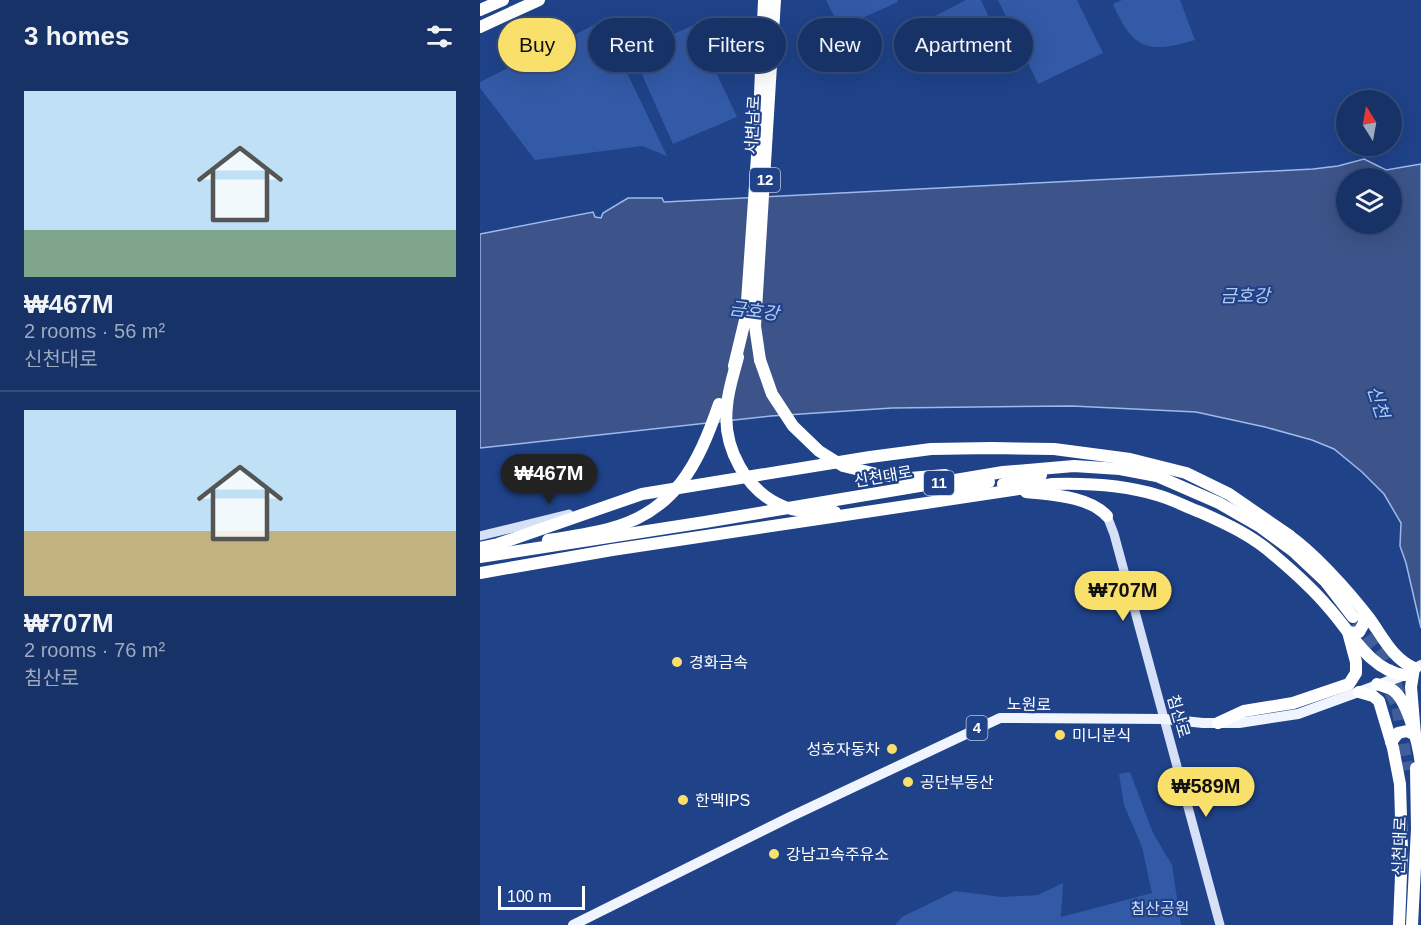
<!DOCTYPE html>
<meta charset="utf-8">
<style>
:root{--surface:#173267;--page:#243e70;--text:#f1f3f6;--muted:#9eaac0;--line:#364d7b;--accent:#f9e06b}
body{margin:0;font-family:Helvetica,"Noto Sans KR",sans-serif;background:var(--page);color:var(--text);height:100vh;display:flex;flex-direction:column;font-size:22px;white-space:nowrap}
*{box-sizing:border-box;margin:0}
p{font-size:20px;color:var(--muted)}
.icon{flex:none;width:33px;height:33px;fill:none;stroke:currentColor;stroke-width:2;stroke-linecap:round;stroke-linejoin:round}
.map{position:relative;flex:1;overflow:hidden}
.sheet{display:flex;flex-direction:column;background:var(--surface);width:480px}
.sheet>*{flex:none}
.guide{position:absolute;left:18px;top:18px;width:570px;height:54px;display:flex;gap:12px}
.needle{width:39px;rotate:349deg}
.buttons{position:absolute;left:856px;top:90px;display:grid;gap:12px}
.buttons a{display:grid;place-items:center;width:66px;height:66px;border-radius:50%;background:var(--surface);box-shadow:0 6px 24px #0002,0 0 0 2px var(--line);font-size:30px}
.scale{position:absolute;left:18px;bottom:15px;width:87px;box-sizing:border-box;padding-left:6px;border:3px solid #fff;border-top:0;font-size:16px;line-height:21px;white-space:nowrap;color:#fff;-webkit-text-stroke:4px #1f4289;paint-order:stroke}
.price{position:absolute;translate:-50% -51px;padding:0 14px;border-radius:21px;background:var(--accent);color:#111;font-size:20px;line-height:39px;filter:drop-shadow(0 2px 3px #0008)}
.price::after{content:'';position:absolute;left:50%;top:36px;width:18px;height:14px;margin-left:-9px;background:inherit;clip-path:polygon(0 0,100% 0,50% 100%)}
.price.current{background:#222;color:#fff}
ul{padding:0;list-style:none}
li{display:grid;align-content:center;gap:12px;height:318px;padding:0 24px}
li+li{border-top:2px solid var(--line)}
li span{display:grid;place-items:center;height:186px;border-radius:0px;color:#555}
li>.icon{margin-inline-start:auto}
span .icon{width:108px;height:108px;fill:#fffc;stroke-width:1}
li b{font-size:26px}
h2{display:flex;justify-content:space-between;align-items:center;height:72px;padding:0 24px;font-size:26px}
.chip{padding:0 21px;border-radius:27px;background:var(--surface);box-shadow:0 6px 24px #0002,0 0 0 2px var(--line);font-size:21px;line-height:54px}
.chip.current{background:var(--accent);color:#111}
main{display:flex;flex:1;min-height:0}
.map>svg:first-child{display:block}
.green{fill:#335aa7}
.water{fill:#3c5489;stroke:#9ebaec;stroke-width:1.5;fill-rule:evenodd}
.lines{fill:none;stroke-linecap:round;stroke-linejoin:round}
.highway-tunnel{stroke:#415e9b;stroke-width:12;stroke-dasharray:12 6;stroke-linecap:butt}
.secondary{stroke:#d6e1f8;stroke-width:9}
.primary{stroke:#eff4fe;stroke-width:10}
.highway{stroke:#fff;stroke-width:12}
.highway-bridge{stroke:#fff;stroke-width:12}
.poi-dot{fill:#f9e06b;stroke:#1f4289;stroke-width:2}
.labels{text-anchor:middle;stroke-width:4.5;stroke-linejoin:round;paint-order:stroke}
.shield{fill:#1f4289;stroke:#bcc6dc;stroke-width:1.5}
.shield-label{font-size:15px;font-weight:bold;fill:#fff}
.street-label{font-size:16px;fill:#fff;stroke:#1f4289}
.poi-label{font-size:16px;fill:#fff;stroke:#1f4289;text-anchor:start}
.park-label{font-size:16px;fill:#d0ddf8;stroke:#1f4289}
.water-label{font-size:18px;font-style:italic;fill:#b6cbf2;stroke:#1f4289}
</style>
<main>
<section class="sheet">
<h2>3 homes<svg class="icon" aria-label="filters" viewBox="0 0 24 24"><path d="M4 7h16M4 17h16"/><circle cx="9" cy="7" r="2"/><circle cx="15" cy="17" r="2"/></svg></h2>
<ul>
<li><span style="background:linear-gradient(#bfe0f5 75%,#7fa58c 0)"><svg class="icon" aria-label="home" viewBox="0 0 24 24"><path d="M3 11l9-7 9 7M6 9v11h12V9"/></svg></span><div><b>₩467M</b><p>2 rooms · 56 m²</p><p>신천대로</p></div></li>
<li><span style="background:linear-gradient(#bfe0f5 65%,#c2b280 0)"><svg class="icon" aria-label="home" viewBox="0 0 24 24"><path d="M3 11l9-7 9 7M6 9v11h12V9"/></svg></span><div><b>₩707M</b><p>2 rooms · 76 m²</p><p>침산로</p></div></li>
</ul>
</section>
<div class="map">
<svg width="941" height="925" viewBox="0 0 941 925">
<rect width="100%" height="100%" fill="#1f4289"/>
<!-- green -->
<g class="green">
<path d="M346,0H417L418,2L360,28Z"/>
<path d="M486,0H501L526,55L521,64L499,73L472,70L457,63L441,42L439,29L445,21Z"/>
<path d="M518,0H597L623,53L558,84Z"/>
<path d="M642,0H700L715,40C668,54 653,50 633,4Z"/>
<path d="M122,21L187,156L162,146L55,160L0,88V82Z"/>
<path d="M214,25L257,117L193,144L152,52Z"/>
<path d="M650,772L673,833L692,865L701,925H415L422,917L475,891L522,897L558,895L583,883L581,917L672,893L662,847L644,805L639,774Z"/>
</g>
<!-- water -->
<path class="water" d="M884,159L906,170L941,164V628L926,563L920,546L921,523L904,494L882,472L854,449L832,440L785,427L716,412L592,406L412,408L291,416L0,448V234L113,212L115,217L121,218L123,213L148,198H182L184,202L833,169L858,166ZM867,178H912V224H867Z"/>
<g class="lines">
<!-- highway-tunnel -->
<g class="highway-tunnel">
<path d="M876,622L904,660L923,700"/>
<path d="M910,692L917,706L928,770"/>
</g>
<!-- secondary -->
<g class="secondary">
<path d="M627,516L634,534L740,925"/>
<path d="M0,536L89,514"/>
</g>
<!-- primary -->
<path class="primary" d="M93,925L310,817L520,718L684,719L723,723H759L818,714L925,675L941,665"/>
<!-- highway -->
<g class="highway">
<path d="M0,10L23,0"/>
<path d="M0,27L59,0"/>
<path d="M280,360L275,326L295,0"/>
<path d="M254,366L266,316L278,142L284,0"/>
<path d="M401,475L430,478L465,475"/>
<path d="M523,484L561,475"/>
<path d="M465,492L509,482"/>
<path d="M546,492C572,495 609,496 627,516"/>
<path d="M805,533C831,549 870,593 889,618C903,637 912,658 934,668L931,687L935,735"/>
<path d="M0,548L18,544L162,494L390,457L451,449L512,448L574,449L650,459L706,473L749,494L810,536"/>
<path d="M0,557L225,522L523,472L594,466L640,469L677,476L739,503L779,526L813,551L846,582L873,617"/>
<path d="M0,573L132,550L573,484C608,483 644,485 677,495C692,499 706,507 720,512C747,524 773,536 795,556C814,572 832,588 848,607C870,631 890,671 925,675"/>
<path d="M897,684C901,686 907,687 911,689C928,698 939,747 941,765"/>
<path d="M879,692L893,696L899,701L913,748L920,784L922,851L919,925"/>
<path d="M738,723L764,711L813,703L869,684L876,673V662L868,632L873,633L879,632L884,623V612"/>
<path d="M911,742L918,733L927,731L935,735"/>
<path d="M932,925L937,829L936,768"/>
</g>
<!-- highway-bridge -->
<g class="highway-bridge">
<path d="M258,357C254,373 248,390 247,406C242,447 266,492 305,507C320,513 338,513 355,512"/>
<path d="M280,360L292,394L313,426L339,451L363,466L401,475"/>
<path d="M68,540C88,537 108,534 128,529C195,512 218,465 239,404"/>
</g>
</g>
<!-- markers -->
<g class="poi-dot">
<circle cx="197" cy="662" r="6"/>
<circle cx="580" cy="735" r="6"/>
<circle cx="412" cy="749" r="6"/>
<circle cx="428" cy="782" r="6"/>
<circle cx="203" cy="800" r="6"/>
<circle cx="294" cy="854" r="6"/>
</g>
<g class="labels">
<!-- shield labels -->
<g class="shield">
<rect x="270" y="168" width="30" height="24" rx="4.5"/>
<rect x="444" y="471" width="30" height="24" rx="4.5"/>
<rect x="486.5" y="716" width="21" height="24" rx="4.5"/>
</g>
<g class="shield-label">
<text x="285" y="185">12</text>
<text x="459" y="488">11</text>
<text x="497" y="733">4</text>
</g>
<!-- street labels -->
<g class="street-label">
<text transform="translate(272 125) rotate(-87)" y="6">서변남로</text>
<text transform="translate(403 476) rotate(-10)" y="6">신천대로</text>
<text transform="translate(549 704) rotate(1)" y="6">노원로</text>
<text transform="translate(699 716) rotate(74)" y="6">침산로</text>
<text transform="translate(919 846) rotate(-88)" y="6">신천대로</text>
</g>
<!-- poi labels -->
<g class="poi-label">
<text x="209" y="668">경화금속</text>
<text x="592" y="741">미니분식</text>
<text x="400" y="755" text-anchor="end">성호자동차</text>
<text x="440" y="788">공단부동산</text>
<text x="215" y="806">한맥IPS</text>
<text x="306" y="860">강남고속주유소</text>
</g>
<!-- park labels -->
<g class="park-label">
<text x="680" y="914">침산공원</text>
</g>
<!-- water labels -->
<g class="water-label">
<text x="765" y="302">금호강</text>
<text transform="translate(274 311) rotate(7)" y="6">금호강</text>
<text transform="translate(898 402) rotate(72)" y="6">신천</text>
</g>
</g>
</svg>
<div class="buttons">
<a><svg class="needle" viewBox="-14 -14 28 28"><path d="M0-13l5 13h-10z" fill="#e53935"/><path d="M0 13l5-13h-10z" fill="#9eaac0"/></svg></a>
<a><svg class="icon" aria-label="layers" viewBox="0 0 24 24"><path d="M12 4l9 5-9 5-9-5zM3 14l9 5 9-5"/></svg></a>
</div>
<div class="scale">100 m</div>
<b class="price current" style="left:69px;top:505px">₩467M</b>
<b class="price" style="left:643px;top:622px">₩707M</b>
<b class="price" style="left:726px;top:818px">₩589M</b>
<div class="guide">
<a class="chip current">Buy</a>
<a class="chip">Rent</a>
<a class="chip">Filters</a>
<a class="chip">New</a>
<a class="chip">Apartment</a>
</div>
</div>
</main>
